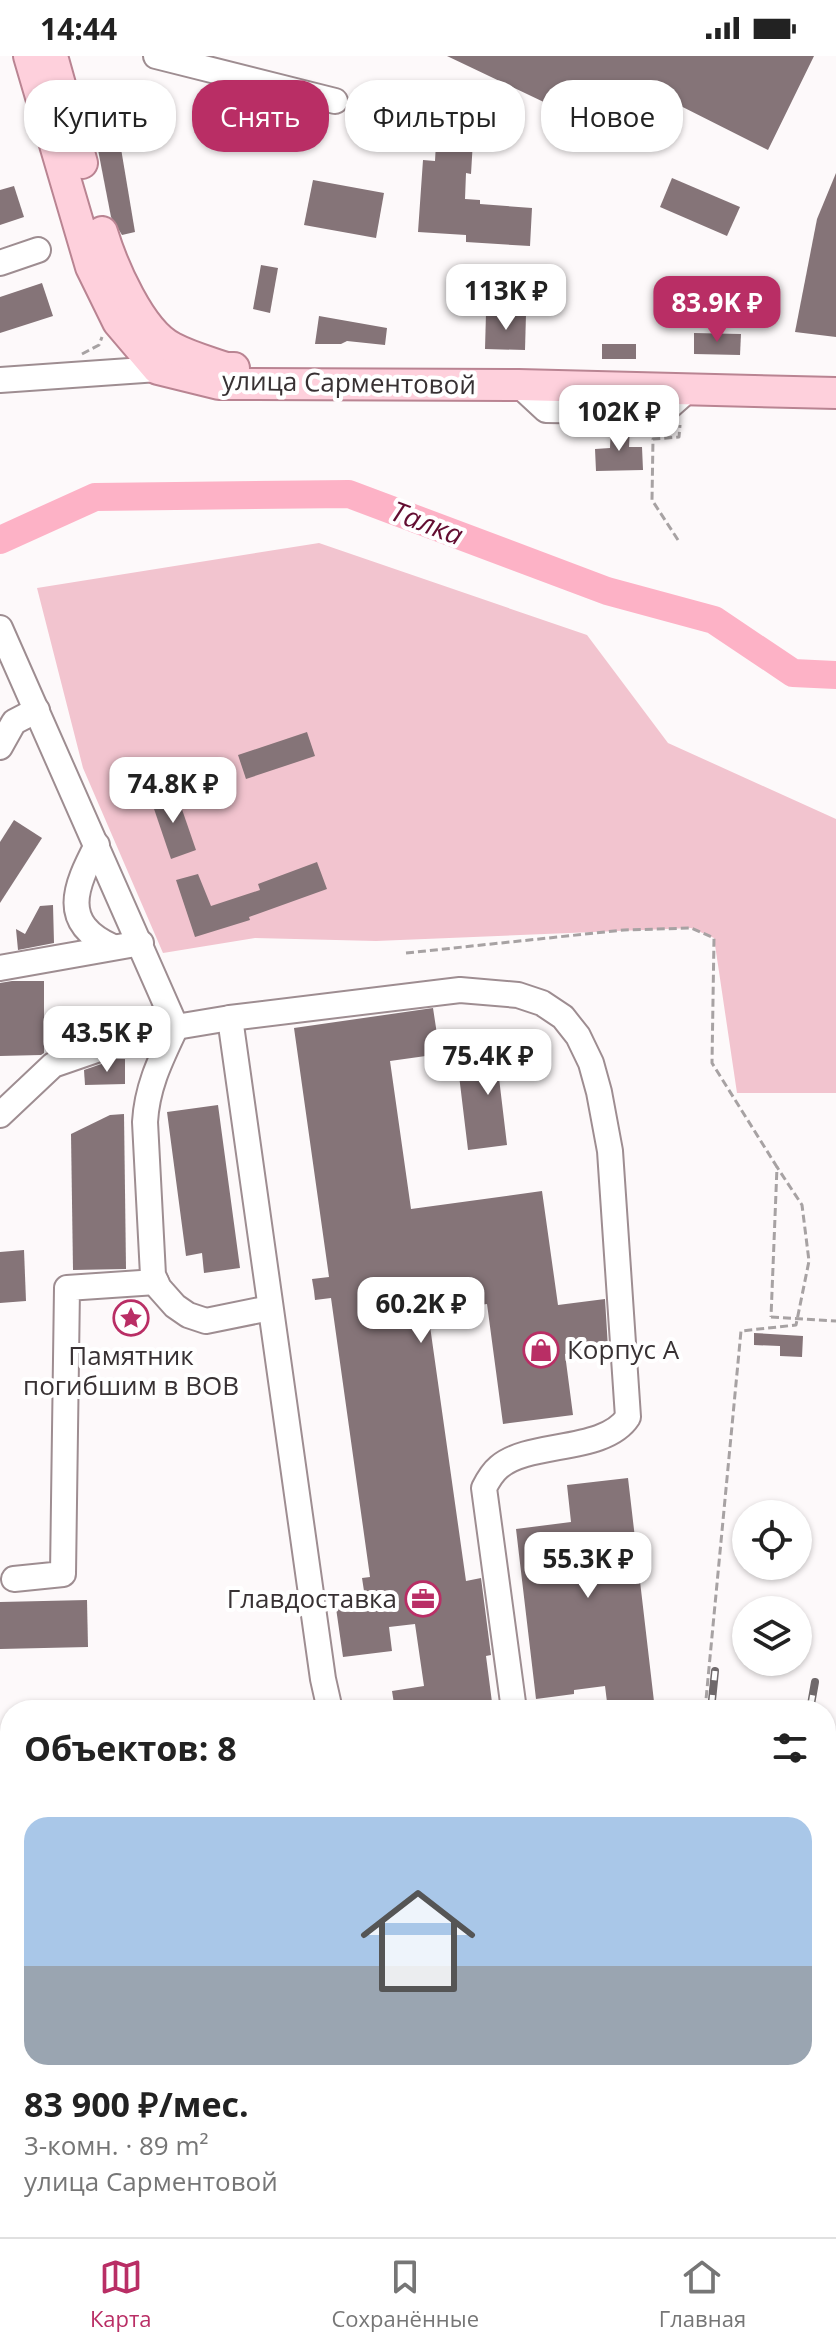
<!DOCTYPE html>
<html lang="ru">
<meta charset="utf-8">
<style>
:root{--surface:#fff;--page:#f6f6f6;--text:#222;--muted:#767676;--line:#e0e0e0;--accent:#b92e65}
body{margin:0;font-family:"Open Sans",sans-serif;background:var(--page);color:var(--text);height:100vh;display:flex;flex-direction:column;font-size:30px;white-space:nowrap}
*{box-sizing:border-box;margin:0}
p{font-size:26px;color:var(--muted)}
.icon{flex:none;width:44px;height:44px;fill:none;stroke:currentColor;stroke-width:2;stroke-linecap:round;stroke-linejoin:round}
.map{position:relative;flex:1;overflow:hidden}
.sheet{position:absolute;left:0px;top:1644px;width:836px;height:538px;display:flex;flex-direction:column;background:var(--surface);border-radius:32px 32px 0 0;box-shadow:0 2px 6px #0004}
.sheet>*{flex:none}
.banner{position:absolute;left:24px;top:24px;width:788px;height:72px;display:flex;gap:16px}
.buttons{position:absolute;left:732px;top:1444px;display:grid;gap:16px}
.buttons a{display:grid;place-items:center;width:80px;height:80px;border-radius:50%;background:var(--surface);box-shadow:0 2px 6px #0004;font-size:40px}
.price{position:absolute;translate:-50% -68px;padding:0 18px;border-radius:16px;background:#fff;color:#222;font-size:26px;line-height:52px;filter:drop-shadow(0 2px 4px #0008)}
.price::after{content:'';position:absolute;left:50%;top:48px;width:24px;height:18px;margin-left:-12px;background:inherit;clip-path:polygon(0 0,100% 0,50% 100%)}
.price.on{background:var(--accent);color:#fff}
ul{padding:0;list-style:none}
li{display:grid;align-content:center;gap:16px;height:424px;padding:0 24px}
li span{display:grid;place-items:center;height:248px;border-radius:24px;color:#555}
li>.icon{margin-inline-start:auto}
span .icon{width:144px;height:144px;fill:#fffc;stroke-width:1}
li b{font-size:34px}
h2{display:flex;justify-content:space-between;align-items:center;height:96px;padding:0 24px;font-size:34px}
.chip{padding:0 28px;border-radius:32px;background:var(--surface);box-shadow:0 2px 6px #0004;font-size:28px;line-height:72px}
.chip.on{background:var(--accent);color:#fff}
.status{display:flex;justify-content:space-between;align-items:center;height:56px;padding:0 40px;background:var(--surface);direction:ltr}
.status svg{height:22px;fill:currentColor}
.tab-bar{display:flex;justify-content:space-around;align-items:center;height:112px;border-top:2px solid var(--line);background:var(--surface);font-size:22px;color:var(--muted)}
.tab-bar a{display:grid;justify-items:center;gap:4px}
.tab-bar .on{color:var(--accent)}
.map>svg:first-child{display:block}
.green{fill:#f2c4cf}
.lines{fill:none;stroke-linecap:round;stroke-linejoin:round}
.river{stroke:#fdb2c6;stroke-width:28}
.building{fill:#857478}
.minor-casing{stroke:#9e8d91;stroke-width:28}
.major-casing{stroke:#b98492;stroke-width:34}
.path{stroke:#a7a2a3;stroke-width:3;stroke-dasharray:8 4;stroke-linecap:butt}
.minor{stroke:#fff;stroke-width:24}
.major{stroke:#fed0dc;stroke-width:30}
.rail-casing{stroke:#6f696b;stroke-width:8}
.rail{stroke:#fff;stroke-width:5;stroke-dasharray:15;stroke-linecap:butt}
.path-bridge{stroke:#a7a2a3;stroke-width:3;stroke-dasharray:8 4;stroke-linecap:butt}
.labels{text-anchor:middle;stroke-width:8;stroke-linejoin:round;paint-order:stroke}
.street-label{font-size:26px;fill:#383133;stroke:#fff}
.poi-label{font-size:26px;fill:#383133;stroke:#fff;text-anchor:start}
.water-label{font-size:28px;font-style:italic;fill:#630d31;stroke:#fff}
</style>
<div class="status"><b>14:44</b><svg viewBox="0 0 49 12"><path d="M0 12V9h3v3zM5 12V6h3v6zM10 12V3h3v9zM15 12V0h3v12zM26 1h20v11H26zM47 4h2v5h-2z"/></svg></div>
<div class="map">
<svg width="836" height="2181" viewBox="0 0 836 2181">
<rect width="100%" height="100%" fill="#fdf9fa"/>
<!-- green -->
<path class="green" d="M319,487L587,579L668,687L836,763V1037H737L714,882L691,872L376,885L255,882L163,897L83,712L37,532Z"/>
<g class="lines">
<!-- river -->
<path class="river" d="M0,484L95,441L349,438L607,535L714,564L793,617L836,619"/>
</g>
<!-- building -->
<g class="building">
<path d="M447,0H814L768,94L635,27L611,78Z"/>
<path d="M111,33L135,176L122,179L111,161L87,37Z"/>
<path d="M438,49L475,51L471,118L466,117L465,143L480,144V148L532,152L530,190L466,186V179L418,176L423,104L435,105Z"/>
<path d="M836,117V281L795,276L817,163Z"/>
<path d="M672,122L740,151L727,180L660,151Z"/>
<path d="M313,124L384,137L376,182L304,169Z"/>
<path d="M14,130L24,161L0,169V134Z"/>
<path d="M261,209L278,212L270,257L253,253Z"/>
<path d="M42,227L53,260L0,277V241Z"/>
<path d="M486,257L526,258L525,294L485,293Z"/>
<path d="M319,260L387,272L385,289L347,285L341,288H315Z"/>
<path d="M694,277L741,278L740,299L694,298Z"/>
<rect x="602" y="288" width="34" height="15"/>
<path d="M611,370H630L629,391H642L643,414L596,415L595,393L610,392Z"/>
<path d="M307,676L315,700L246,723L238,699Z"/>
<path d="M176,736L196,794L171,803L151,744Z"/>
<path d="M14,764L42,782L0,847V786Z"/>
<path d="M317,806L327,833L249,861L250,864L195,881L176,824L198,818L211,850L260,834L258,828Z"/>
<path d="M53,849L54,887L18,894L16,873L25,878L40,850Z"/>
<path d="M12,925H44V997L41,999L0,1000V927Z"/>
<path d="M433,952L440,998L390,1005L411,1153L542,1135L558,1249L605,1243L608,1292L565,1298L573,1359L503,1368L487,1248L428,1256L466,1525L481,1522L491,1599L486,1600L493,1654H395L392,1635L424,1630L415,1568L389,1571L392,1595L343,1601L336,1552L366,1548L362,1522L370,1521L331,1242L315,1244L314,1235L312,1223L329,1221L294,972Z"/>
<path d="M519,986L523,1018L499,1022L507,1089L468,1094L458,1011L496,1006L493,989Z"/>
<path d="M116,1003H125V1028L85,1029L84,1014Z"/>
<path d="M218,1049L240,1212L204,1217L202,1197L186,1200L167,1056Z"/>
<path d="M124,1058L126,1213L73,1214L71,1078L110,1059Z"/>
<path d="M24,1194L26,1245L0,1247V1196Z"/>
<path d="M754,1277L803,1280L802,1301L780,1300V1290L754,1289Z"/>
<path d="M628,1422L655,1654H608L605,1630L574,1634V1638L536,1643L516,1473L571,1466L567,1429Z"/>
<path d="M87,1544L88,1591L0,1593V1546Z"/>
</g>
<g class="lines">
<defs>
<g id="minor">
<path d="M156,0L335,45"/>
<path d="M0,207L38,194"/>
<path d="M0,324L158,313"/>
<path d="M519,329L546,354L663,356L689,333"/>
<path d="M0,572L176,971C161,1003 147,1030 145,1066L153,1219L159,1232L175,1250L188,1259L206,1265L270,1252"/>
<path d="M0,691L14,666L37,654"/>
<path d="M97,789C75,831 59,867 113,891"/>
<path d="M0,912L141,887"/>
<path d="M230,962L323,1623L330,1654"/>
<path d="M0,1059L53,1009L137,980L176,971L230,962L460,934L518,939L542,947L563,961L578,980L591,1007L599,1036L610,1095L628,1361C605,1397 529,1385 499,1411C493,1416 488,1424 484,1432L514,1654"/>
<path d="M14,1523L63,1518L67,1232L156,1226"/>
<path d="M0,2018L10,2026"/>
<path d="M566,2181L567,2172"/>
</g>
<g id="major">
<path d="M29,0L91,211L118,266L158,313L219,328L519,329L836,337"/>
<path d="M52,0L82,107"/>
<path d="M102,176C112,209 140,276 173,292C190,301 209,306 226,312H234"/>
</g>
</defs>
<!-- minor casing -->
<use href="#minor" class="minor-casing"/>
<!-- major casing -->
<use href="#major" class="major-casing"/>
<!-- path -->
<g class="path">
<path d="M82,298L99,289L102,281"/>
<path d="M678,484L652,444L653,383L679,381L680,369"/>
<path d="M406,897L624,874L691,872L714,882L712,1007L777,1111L771,1261"/>
<path d="M705,1654L741,1275L796,1269L809,1205L802,1149L777,1111"/>
<path d="M650,2181L651,2172"/>
</g>
<!-- minor -->
<use href="#minor" class="minor"/>
<!-- major -->
<use href="#major" class="major"/>
<defs>
<g id="rail">
<path d="M711,1654L715,1615"/>
<path d="M810,1654L815,1626"/>
<path d="M659,2181L661,2172"/>
<path d="M674,2181L676,2172"/>
<path d="M720,2181L721,2172"/>
<path d="M734,2181L735,2172"/>
</g>
</defs>
<!-- rail casing -->
<use href="#rail" class="rail-casing"/>
<!-- rail -->
<use href="#rail" class="rail"/>
<!-- path-bridge -->
<path class="path-bridge" d="M771,1261L836,1265"/>
</g>
<!-- icons -->
<defs>
<symbol id="sight-ring" viewBox="-11 -11 22 22"><circle r="9.5" fill="#fff" stroke="#b92e65" stroke-width="1.5"/><path d="M0-6L1.8-2.2L6-1.7L2.9 1.2L3.7 5.4L0 3.3L-3.7 5.4L-2.9 1.2L-6-1.7L-1.8-2.2Z" fill="#b92e65"/></symbol>
<symbol id="shop-ring" viewBox="-11 -11 22 22"><circle r="9.5" fill="#fff" stroke="#b92e65" stroke-width="1.5"/><path d="M-5-2.5h2.3a2.7 3.5 0 0 1 5.4 0H5L5.5 6h-11ZM-1.5-2.5h3a1.5 2.3 0 0 0-3 0Z" fill="#b92e65"/></symbol>
<symbol id="office-ring" viewBox="-11 -11 22 22"><circle r="9.5" fill="#fff" stroke="#b92e65" stroke-width="1.5"/><path d="M-6-3h4V-5.5h4V-3h4V5H-6ZM-1-4.5V-3h2v-1.5ZM-6 0V1H6V0Z" fill="#b92e65"/></symbol>
</defs>
<g fill-rule="evenodd">
<use href="#sight-ring" x="111" y="1242" width="40" height="40"/>
<use href="#shop-ring" x="521" y="1274" width="40" height="40"/>
<use href="#office-ring" x="403" y="1523" width="40" height="40"/>
</g>
<g class="labels">
<!-- street labels -->
<g class="street-label">
<text transform="translate(349 327) rotate(1)" y="9">улица Сарментовой</text>
</g>
<!-- poi labels -->
<g class="poi-label">
<text x="567" y="1303">Корпус А</text>
<text x="131" y="1309" text-anchor="middle">Памятник<tspan x="131" dy="30">погибшим в ВОВ</tspan></text>
<text x="397" y="1552" text-anchor="end">Главдоставка</text>
</g>
<!-- water labels -->
<g class="water-label">
<text transform="translate(427 467) rotate(21)" y="10">Талка</text>
</g>
</g>
</svg>
<div class="buttons">
<a><svg class="icon" aria-label="locate" viewBox="0 0 24 24"><circle cx="12" cy="12" r="6"/><path d="M12 2v4M12 18v4M2 12h4M18 12h4"/></svg></a>
<a><svg class="icon" aria-label="layers" viewBox="0 0 24 24"><path d="M12 4l9 5-9 5-9-5zM3 14l9 5 9-5"/></svg></a>
</div>
<b class="price" style="left:506px;top:276px">113K ₽</b>
<b class="price on" style="left:717px;top:288px">83.9K ₽</b>
<b class="price" style="left:619px;top:397px">102K ₽</b>
<b class="price" style="left:173px;top:769px">74.8K ₽</b>
<b class="price" style="left:107px;top:1018px">43.5K ₽</b>
<b class="price" style="left:488px;top:1041px">75.4K ₽</b>
<b class="price" style="left:421px;top:1289px">60.2K ₽</b>
<b class="price" style="left:588px;top:1544px">55.3K ₽</b>
<div class="banner">
<a class="chip">Купить</a>
<a class="chip on">Снять</a>
<a class="chip">Фильтры</a>
<a class="chip">Новое</a>
</div>
<section class="sheet">
<h2>Объектов: 8<svg class="icon" aria-label="filters" viewBox="0 0 24 24"><path d="M4 7h16M4 17h16"/><circle cx="9" cy="7" r="2"/><circle cx="15" cy="17" r="2"/></svg></h2>
<ul>
<li><span style="background:linear-gradient(#a9c7e8 60%,#9aa5b1 0)"><svg class="icon" aria-label="home" viewBox="0 0 24 24"><path d="M3 11l9-7 9 7M6 9v11h12V9"/></svg></span><div><b>83 900 ₽/мес.</b><p>3-комн. · 89 m²</p><p>улица Сарментовой</p></div></li>
</ul>
</section>
</div>
<nav class="tab-bar">
<a class="on"><svg class="icon" aria-label="map" viewBox="0 0 24 24"><path d="M3 6l6-2 6 2 6-2v14l-6 2-6-2-6 2zM9 4v14M15 6v14"/></svg>Карта</a>
<a><svg class="icon" aria-label="saved" viewBox="0 0 24 24"><path d="M7 4h10v16l-5-4-5 4z"/></svg>Сохранённые</a>
<a><svg class="icon" aria-label="home" viewBox="0 0 24 24"><path d="M3 11l9-7 9 7M6 9v11h12V9"/></svg>Главная</a>
</nav>
